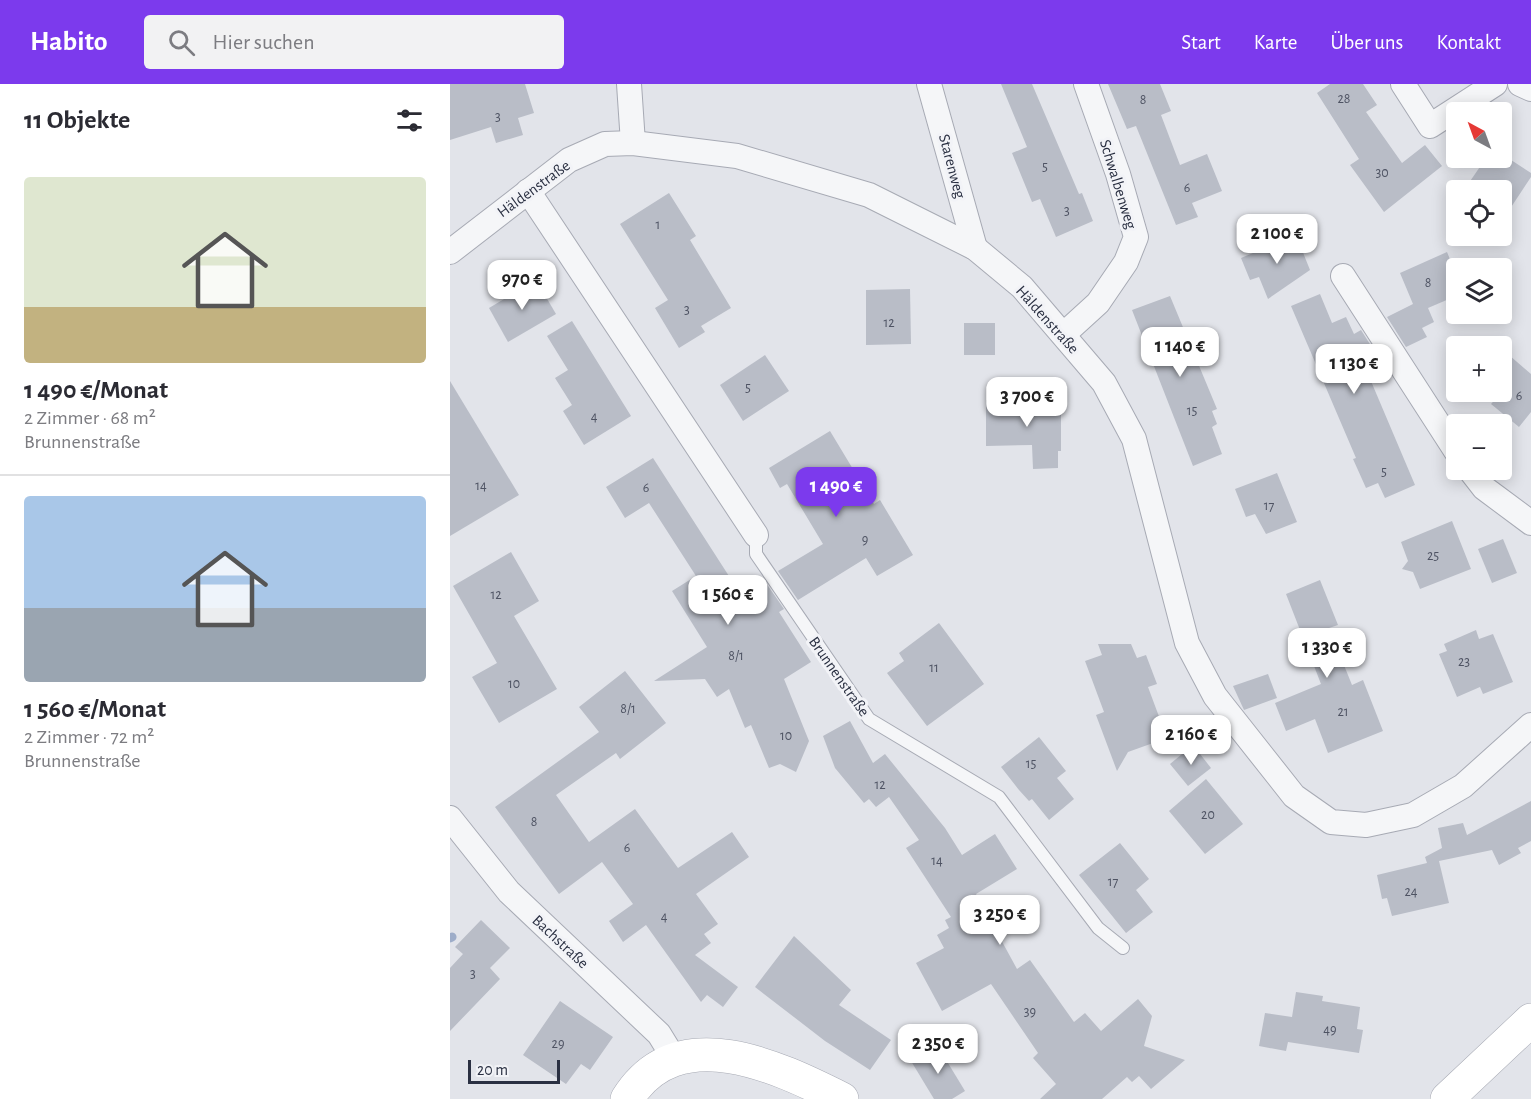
<!DOCTYPE html>
<html lang="de">
<meta charset="utf-8">
<style>
:root{--surface:#fff;--page:#f2f2f3;--text:#2b2b33;--muted:#7c7c81;--line:#e1e1e2;--accent:#7c3aed}
body{margin:0;font-family:"Alegreya Sans",sans-serif;background:var(--page);color:var(--text);height:100vh;display:flex;flex-direction:column;font-size:22px;white-space:nowrap}
*{box-sizing:border-box;margin:0}
p{font-size:20px;color:var(--muted)}
.icon{flex:none;width:33px;height:33px;fill:none;stroke:currentColor;stroke-width:2;stroke-linecap:round;stroke-linejoin:round}
.map{position:relative;flex:1;overflow:hidden}
.panel{display:flex;flex-direction:column;background:var(--surface);width:450px}
.panel>*{flex:none}
.needle{width:39px;rotate:319deg}
.controls{position:absolute;left:996px;top:18px;display:grid;gap:12px}
.controls a{display:grid;place-items:center;width:66px;height:66px;border-radius:6px;background:var(--surface);box-shadow:0 3px 15px #0003;font-size:30px}
.scale{position:absolute;left:18px;bottom:15px;width:92px;box-sizing:border-box;padding-left:6px;border:3px solid #2a3042;border-top:0;font-size:16px;line-height:21px;white-space:nowrap;color:#2a3042;-webkit-text-stroke:4px #f2f3f7;paint-order:stroke}
.price{position:absolute;translate:-50% -51px;padding:0 14px;border-radius:12px;background:#fff;color:#222;font-size:20px;line-height:39px;filter:drop-shadow(0 2px 3px #0008)}
.price::after{content:'';position:absolute;left:50%;top:36px;width:18px;height:14px;margin-left:-9px;background:inherit;clip-path:polygon(0 0,100% 0,50% 100%)}
.price.on{background:var(--accent);color:#fff}
ul{padding:0;list-style:none}
li{display:grid;align-content:center;gap:12px;height:318px;padding:0 24px}
li+li{border-top:2px solid var(--line)}
li span{display:grid;place-items:center;height:186px;border-radius:6px;color:#555}
li>.icon{margin-inline-start:auto}
span .icon{width:108px;height:108px;fill:#fffc;stroke-width:1}
li b{font-size:26px}
h2{display:flex;justify-content:space-between;align-items:center;height:72px;padding:0 24px;font-size:26px}
header{display:flex;align-items:center;gap:36px;box-sizing:border-box;height:84px;padding:0 30px;background:var(--accent);color:#fff}
header strong{font-size:28px}
nav{display:flex;gap:33px;margin-inline-start:auto;font-size:21px}
.search{width:420px;height:54px;background:var(--page);display:flex;align-items:center;gap:15px;box-sizing:border-box;padding:0 21px;border-radius:6px;color:var(--muted);font-size:22px}
main{display:flex;flex:1;min-height:0}
.map>svg:first-child{display:block}
.lines{fill:none;stroke-linecap:round;stroke-linejoin:round}
.stream{stroke:#9eadc9;stroke-width:9}
.building{fill:#b9bdc7}
.lane-casing{stroke:#a7aab4;stroke-width:14}
.street-casing{stroke:#a7aab4;stroke-width:26}
.secondary-casing{stroke:#a7aab4;stroke-width:34}
.lane{stroke:#f5f6f8;stroke-width:12}
.street{stroke:#f5f6f8;stroke-width:24}
.secondary{stroke:#fff;stroke-width:33}
.labels{text-anchor:middle;stroke-width:6;stroke-linejoin:round;paint-order:stroke}
.number-label{font-size:14px;fill:#4e5363}
.street-label{font-size:16px;fill:#2a3042;stroke:#f2f3f7}
</style>
<header>
<strong>Habito</strong>
<div class="search"><svg class="icon" aria-label="search" viewBox="0 0 24 24"><circle cx="10" cy="10" r="6"/><path d="M15 15l6 6"/></svg>Hier suchen</div>
<nav><a>Start</a><a>Karte</a><a>Über uns</a><a>Kontakt</a></nav>
</header>
<main>
<section class="panel">
<h2>11 Objekte<svg class="icon" aria-label="filters" viewBox="0 0 24 24"><path d="M4 7h16M4 17h16"/><circle cx="9" cy="7" r="2"/><circle cx="15" cy="17" r="2"/></svg></h2>
<ul>
<li><span style="background:linear-gradient(#dfe7d0 70%,#c2b280 0)"><svg class="icon" aria-label="home" viewBox="0 0 24 24"><path d="M3 11l9-7 9 7M6 9v11h12V9"/></svg></span><div><b>1 490 €/Monat</b><p>2 Zimmer · 68 m²</p><p>Brunnenstraße</p></div></li>
<li><span style="background:linear-gradient(#a9c7e8 60%,#9aa5b1 0)"><svg class="icon" aria-label="home" viewBox="0 0 24 24"><path d="M3 11l9-7 9 7M6 9v11h12V9"/></svg></span><div><b>1 560 €/Monat</b><p>2 Zimmer · 72 m²</p><p>Brunnenstraße</p></div></li>
</ul>
</section>
<div class="map">
<svg width="1081" height="1015" viewBox="0 0 1081 1015">
<rect width="100%" height="100%" fill="#e2e4ea"/>
<g class="lines">
<!-- stream -->
<path class="stream" d="M0,854L2,853"/>
</g>
<!-- building -->
<g class="building">
<path d="M0,0H75L84,29L68,34L73,51L46,59L41,43L0,56Z"/>
<path d="M551,0H582L629,110L632,109L643,137L606,153L590,115L582,118L562,69L577,63Z"/>
<path d="M658,0H710L721,27L711,31L730,81L757,70L772,107L742,119L748,133L726,141L686,42L677,45Z"/>
<path d="M880,0H913L927,21L916,28L952,79L975,61L992,82L934,128L900,81L909,75L867,9Z"/>
<path d="M1036,74H1058L1081,89V93L1052,137V106H1014Z"/>
<path d="M219,109L246,152L240,156L281,224L251,242L255,248L229,264L205,224L218,216L170,140Z"/>
<path d="M846,151L860,186L818,215L809,193L800,196L791,174Z"/>
<path d="M997,168L1006,190V203L996,208L999,215L978,224L984,238L972,244L977,253L956,263L937,233L963,220L950,189Z"/>
<path d="M86,196L106,230L58,258L39,224Z"/>
<path d="M460,205L461,260L416,261V206Z"/>
<path d="M870,210L882,239L896,233L904,250L911,246L930,276L915,283L965,401L935,414L928,399L916,404L903,375L906,374L841,222Z"/>
<path d="M720,212L767,325L762,327L767,340L762,343L772,370L743,382L682,226Z"/>
<path d="M122,237L181,332L134,361L113,327L122,321L105,294L118,286L97,252Z"/>
<rect x="514" y="239" width="31" height="32"/>
<path d="M1052,265L1081,290V328L1069,343L1041,320L1052,308Z"/>
<path d="M315,271L339,307L293,337L270,301Z"/>
<path d="M0,297L69,411L0,452Z"/>
<path d="M611,315V367H608V384L583,385L582,361L536,362V316Z"/>
<path d="M380,347L424,420L430,416L463,471L427,492L416,474L348,516L328,487L373,460L337,400L330,404L319,384Z"/>
<path d="M203,374L286,503L305,491L310,498L314,496L334,525L329,528L361,578L334,595L359,657L346,688L330,680L319,684L301,641L295,644L279,605L267,613L255,595L204,597L257,563L222,507L246,492L199,419L175,434L156,403Z"/>
<path d="M827,389L847,438L816,450L805,430L796,433L785,405Z"/>
<path d="M1002,437L1021,485L970,505L963,488L952,485L958,477L951,458Z"/>
<path d="M1053,455L1067,489L1042,499L1028,465Z"/>
<path d="M61,468L89,517L64,532L107,605L49,639L22,593L47,579L3,502Z"/>
<path d="M870,496L888,541L879,544L902,601L913,596L933,647L878,669L865,635L836,647L825,619L871,600L836,510Z"/>
<path d="M489,539L534,600L477,642L437,589L454,577L449,569Z"/>
<path d="M1026,546L1029,555L1043,550L1063,598L1033,610L1030,603L1007,613L989,570L997,567L994,560Z"/>
<path d="M648,560H681L687,574L696,571L707,600L698,603L717,654L678,668L667,687L646,631L654,628L635,577L652,571Z"/>
<path d="M175,587L216,639L170,675L166,669L106,711L139,758L185,725L228,784L282,748L299,773L246,810L268,840L254,850L261,859L245,871L288,903L273,923L257,911L251,918L196,841L173,858L159,837L183,820L152,778L109,810L45,723L149,648L129,623Z"/>
<path d="M818,590L827,614L794,626L783,602Z"/>
<path d="M400,637L423,679L435,670L495,744L512,771L545,750L567,785L526,810L567,885L580,876L624,938L635,929L651,947L688,915L702,932L694,962L735,976L701,1005L689,992L682,998L677,993L652,1015H590L606,1000L583,974L588,969L541,900L492,927L466,879L494,864L487,851L499,844L495,836L501,833L456,764L469,756L439,713L426,723L419,715L414,719L385,684L373,652Z"/>
<path d="M589,653L616,687L607,694L624,715L599,736L582,715L579,717L569,706L551,683Z"/>
<path d="M743,661L761,684L738,702L720,680Z"/>
<path d="M756,695L793,740L755,770L719,727Z"/>
<path d="M1081,717V757L1068,764L1071,769L1049,781L1042,766L989,777L999,819L942,832L937,814L932,815L927,791L977,779L975,773L992,764L988,744L1013,739L1017,751Z"/>
<path d="M670,759L699,795L686,806L703,828L676,849L629,791Z"/>
<path d="M31,836L60,864L40,884L50,895L0,947V884L13,870L5,863Z"/>
<path d="M344,852L401,906L389,921L441,956L420,986L375,957L305,903Z"/>
<path d="M846,908L873,912L872,917L910,923L907,945L913,946L909,969L838,958L836,967L809,962L815,929L842,933Z"/>
<path d="M110,917L163,953L140,986L131,980L116,1000L73,971Z"/>
<path d="M487,961L515,1007L502,1015H484L461,977Z"/>
</g>
<g class="lines">
<defs>
<path id="lane" d="M306,451V470L419,635L549,713L648,844L673,864"/>
<g id="street">
<path d="M179,0L183,59"/>
<path d="M479,0L525,164"/>
<path d="M953,0L980,42L1045,0"/>
<path d="M1070,0L1081,5"/>
<path d="M78,107L306,451"/>
<path d="M0,168L119,76L155,60L183,59L287,72L419,111L525,164L572,203L654,299L684,355L737,559L765,612L844,712L881,738L916,741L963,731L1013,702L1081,641"/>
<path d="M893,192L1006,367"/>
<path d="M614,250L648,219L676,178L686,153L668,90L636,0"/>
<path d="M1020,386L1034,404L1081,439"/>
<path d="M0,734L59,808L209,950L225,976"/>
</g>
<g id="secondary">
<path d="M177,1015C228,934 328,983 392,1015"/>
<path d="M997,1015L1081,936"/>
</g>
</defs>
<!-- lane casing -->
<use href="#lane" class="lane-casing"/>
<!-- street casing -->
<use href="#street" class="street-casing"/>
<!-- secondary casing -->
<use href="#secondary" class="secondary-casing"/>
<!-- lane -->
<use href="#lane" class="lane"/>
<!-- street -->
<use href="#street" class="street"/>
<!-- secondary -->
<use href="#secondary" class="secondary"/>
</g>
<g class="labels">
<!-- number labels -->
<g class="number-label">
<text x="894" y="19">28</text>
<text x="693" y="20">8</text>
<text x="48" y="37">3</text>
<text x="595" y="87">5</text>
<text x="932" y="93">30</text>
<text x="737" y="108">6</text>
<text x="617" y="131">3</text>
<text x="208" y="145">1</text>
<text x="978" y="203">8</text>
<text x="237" y="230">3</text>
<text x="439" y="243">12</text>
<text x="298" y="308">5</text>
<text x="1069" y="316">6</text>
<text x="742" y="331">15</text>
<text x="144" y="337">4</text>
<text x="934" y="392">5</text>
<text x="31" y="406">14</text>
<text x="196" y="408">6</text>
<text x="819" y="426">17</text>
<text x="415" y="460">9</text>
<text x="983" y="476">25</text>
<text x="46" y="515">12</text>
<text x="286" y="576">8/1</text>
<text x="1014" y="582">23</text>
<text x="484" y="588">11</text>
<text x="64" y="604">10</text>
<text x="178" y="629">8/1</text>
<text x="893" y="632">21</text>
<text x="336" y="656">10</text>
<text x="581" y="684">15</text>
<text x="430" y="705">12</text>
<text x="758" y="735">20</text>
<text x="84" y="742">8</text>
<text x="177" y="768">6</text>
<text x="487" y="781">14</text>
<text x="663" y="802">17</text>
<text x="961" y="812">24</text>
<text x="214" y="837">4</text>
<text x="23" y="894">3</text>
<text x="580" y="932">39</text>
<text x="880" y="950">49</text>
<text x="108" y="964">29</text>
</g>
<!-- street labels -->
<g class="street-label">
<text transform="translate(503 82) rotate(75)" y="6">Starenweg</text>
<text transform="translate(669 100) rotate(73)" y="6">Schwalbenweg</text>
<text transform="translate(83 104) rotate(-36)" y="6">Häldenstraße</text>
<text transform="translate(598 235) rotate(48)" y="6">Häldenstraße</text>
<text transform="translate(390 592) rotate(55)" y="6">Brunnenstraße</text>
<text transform="translate(111 857) rotate(43)" y="6">Bachstraße</text>
</g>
</g>
</svg>
<div class="controls">
<a><svg class="needle" viewBox="-14 -14 28 28"><path d="M0-13l5 13h-10z" fill="#e53935"/><path d="M0 13l5-13h-10z" fill="#7c7c81"/></svg></a>
<a><svg class="icon" aria-label="locate" viewBox="0 0 24 24"><circle cx="12" cy="12" r="6"/><path d="M12 2v4M12 18v4M2 12h4M18 12h4"/></svg></a>
<a><svg class="icon" aria-label="layers" viewBox="0 0 24 24"><path d="M12 4l9 5-9 5-9-5zM3 14l9 5 9-5"/></svg></a>
<a>+</a>
<a>−</a>
</div>
<div class="scale">20 m</div>
<b class="price" style="left:827px;top:181px">2 100 €</b>
<b class="price" style="left:72px;top:227px">970 €</b>
<b class="price" style="left:730px;top:294px">1 140 €</b>
<b class="price" style="left:904px;top:311px">1 130 €</b>
<b class="price" style="left:577px;top:344px">3 700 €</b>
<b class="price on" style="left:386px;top:434px">1 490 €</b>
<b class="price" style="left:278px;top:542px">1 560 €</b>
<b class="price" style="left:877px;top:595px">1 330 €</b>
<b class="price" style="left:741px;top:682px">2 160 €</b>
<b class="price" style="left:550px;top:862px">3 250 €</b>
<b class="price" style="left:488px;top:991px">2 350 €</b>
</div>
</main>
